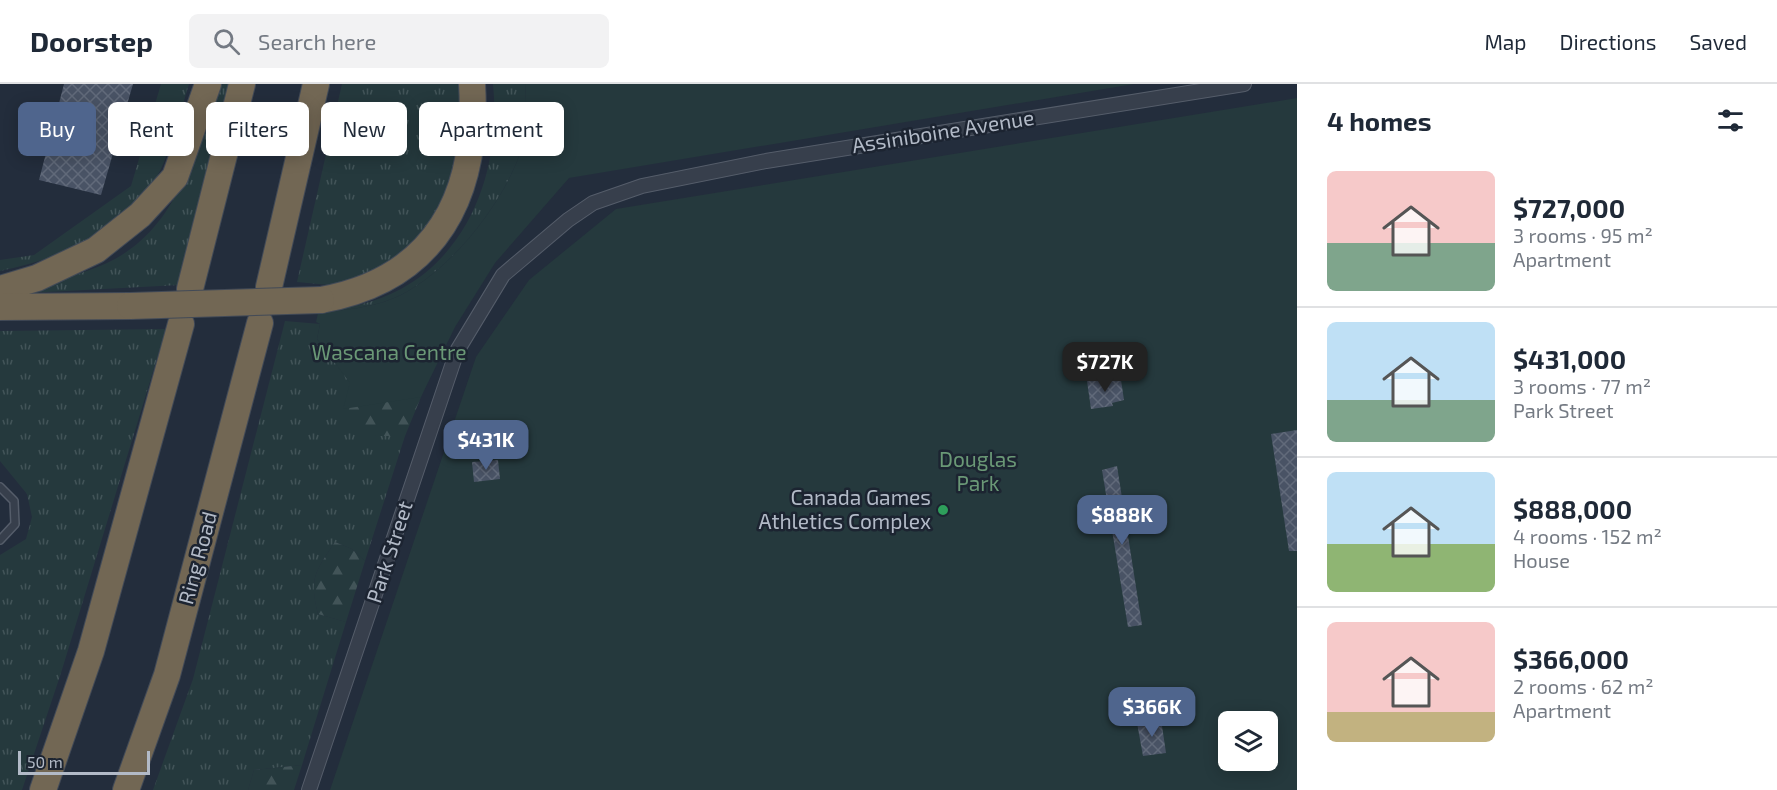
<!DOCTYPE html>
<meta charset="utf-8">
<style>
:root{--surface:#fff;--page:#f2f2f3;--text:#1f2937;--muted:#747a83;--line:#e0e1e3;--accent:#4f658d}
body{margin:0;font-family:"Exo 2",sans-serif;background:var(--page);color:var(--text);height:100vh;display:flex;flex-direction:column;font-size:22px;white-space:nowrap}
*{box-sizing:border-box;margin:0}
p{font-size:20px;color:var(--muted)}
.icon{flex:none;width:33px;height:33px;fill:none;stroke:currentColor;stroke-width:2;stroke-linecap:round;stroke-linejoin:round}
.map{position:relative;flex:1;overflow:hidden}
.sheet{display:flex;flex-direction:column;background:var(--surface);width:480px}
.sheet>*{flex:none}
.hud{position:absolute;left:18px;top:18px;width:570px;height:54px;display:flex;gap:12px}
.buttons{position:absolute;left:1218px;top:627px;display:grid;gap:12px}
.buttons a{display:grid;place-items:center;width:60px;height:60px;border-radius:9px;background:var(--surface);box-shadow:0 3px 15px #0003;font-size:30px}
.scale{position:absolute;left:18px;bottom:15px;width:132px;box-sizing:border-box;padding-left:6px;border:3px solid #b2bac7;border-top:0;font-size:16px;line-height:21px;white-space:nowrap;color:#b2bac7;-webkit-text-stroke:4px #1c2431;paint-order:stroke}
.price{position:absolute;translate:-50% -51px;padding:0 14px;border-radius:12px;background:var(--accent);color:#fff;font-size:20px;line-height:39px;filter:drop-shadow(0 2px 3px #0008)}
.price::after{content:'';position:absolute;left:50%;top:36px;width:18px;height:14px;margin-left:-9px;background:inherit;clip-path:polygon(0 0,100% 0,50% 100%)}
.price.current{background:#222;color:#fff}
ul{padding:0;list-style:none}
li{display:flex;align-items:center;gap:18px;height:150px;padding:0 30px}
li+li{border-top:2px solid var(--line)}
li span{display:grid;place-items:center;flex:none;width:168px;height:120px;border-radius:9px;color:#555}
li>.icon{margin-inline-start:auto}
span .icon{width:72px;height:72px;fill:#fffc;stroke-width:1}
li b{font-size:26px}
h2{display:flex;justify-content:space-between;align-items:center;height:72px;padding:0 30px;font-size:26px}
.chip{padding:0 21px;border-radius:9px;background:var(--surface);box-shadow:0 3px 15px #0003;font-size:21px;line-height:54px}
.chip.current{background:var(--accent);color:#fff}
header{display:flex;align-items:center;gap:36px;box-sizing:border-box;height:84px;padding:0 30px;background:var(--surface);border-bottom:2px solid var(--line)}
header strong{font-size:28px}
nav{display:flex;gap:33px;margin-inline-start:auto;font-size:21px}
.search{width:420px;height:54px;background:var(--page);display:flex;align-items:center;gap:15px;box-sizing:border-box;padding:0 21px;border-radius:9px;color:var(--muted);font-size:22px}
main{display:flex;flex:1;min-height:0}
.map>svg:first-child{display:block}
.grass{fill:url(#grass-tufts)}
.forest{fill:url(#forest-firs)}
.park{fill:#25393d;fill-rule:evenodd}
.building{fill:url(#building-cross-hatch)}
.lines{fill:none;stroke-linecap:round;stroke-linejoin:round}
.service-casing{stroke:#555d6a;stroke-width:10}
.minor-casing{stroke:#555d6a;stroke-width:16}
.motorway-casing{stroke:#424a57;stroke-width:28}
.service{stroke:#373f4c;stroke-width:7}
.minor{stroke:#373f4c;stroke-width:14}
.motorway{stroke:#726754;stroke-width:26}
.motorway-bridge-casing{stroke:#424a57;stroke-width:28;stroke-linecap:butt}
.motorway-bridge{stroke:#726754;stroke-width:26}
.leisure-dot{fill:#2e9e5b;stroke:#1c2431;stroke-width:2}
.labels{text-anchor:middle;stroke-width:5;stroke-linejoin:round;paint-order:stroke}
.street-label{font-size:21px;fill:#b2bac7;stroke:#1c2431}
.park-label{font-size:21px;fill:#6a9876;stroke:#1c2431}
.poi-label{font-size:21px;fill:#b2bac7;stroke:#1c2431;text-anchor:end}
</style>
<header>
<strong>Doorstep</strong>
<div class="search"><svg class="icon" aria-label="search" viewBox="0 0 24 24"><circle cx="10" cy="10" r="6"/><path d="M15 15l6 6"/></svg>Search here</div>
<nav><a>Map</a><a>Directions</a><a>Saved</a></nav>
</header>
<main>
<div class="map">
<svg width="1297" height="706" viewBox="0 0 1297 706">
<defs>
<pattern id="grass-tufts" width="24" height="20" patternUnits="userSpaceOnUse" patternTransform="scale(1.5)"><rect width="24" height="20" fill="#25393d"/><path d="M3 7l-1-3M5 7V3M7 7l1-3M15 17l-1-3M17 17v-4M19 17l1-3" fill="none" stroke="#425458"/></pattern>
<pattern id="forest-firs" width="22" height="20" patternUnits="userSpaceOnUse" patternTransform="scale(1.5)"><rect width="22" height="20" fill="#25393d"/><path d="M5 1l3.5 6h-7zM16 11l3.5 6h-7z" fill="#425458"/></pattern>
<pattern id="building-cross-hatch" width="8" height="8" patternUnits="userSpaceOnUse" patternTransform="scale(1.5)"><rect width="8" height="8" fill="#495365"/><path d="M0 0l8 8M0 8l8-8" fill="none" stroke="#616a7a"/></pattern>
</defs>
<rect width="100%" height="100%" fill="#232d3c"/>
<!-- grass -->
<g class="grass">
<path d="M161,0H189C181,26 174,53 164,78C135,148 68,172 0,187V176L34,171L131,102Z"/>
<path d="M216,0H228L179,201L28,209L29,205C54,197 83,190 107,179C178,146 195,68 216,0Z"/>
<path d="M342,0H462L465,50L438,137L411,166L351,198L329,201L297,198Z"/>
<path d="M493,0H525C526,16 527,34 525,50C515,108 448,192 394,214C370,224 344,226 318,229C347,224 375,219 401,205C474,165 501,79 493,0Z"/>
<path d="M285,237L320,240L317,255L351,299L376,352H405L365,477L352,465L335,458C315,488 309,494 318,530L346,538L302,681L254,686L248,706H153L193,595Z"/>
<path d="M166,245L61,589L22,706H0V471L26,455L32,433L27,410L0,377V247Z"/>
</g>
<!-- forest -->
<g class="forest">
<path d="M436,223L421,313L405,352H376L343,325L350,299Z"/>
<path d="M335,458L352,465L365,477L346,538L318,530C309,494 315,488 335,458Z"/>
<path d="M302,681L294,706H248L254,686Z"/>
</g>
<!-- park -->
<g class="park">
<path d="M525,0H1134L569,94L495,179L455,243L421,313L343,325L350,299L317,255L320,240L316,238L318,229C344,226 370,224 394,214C448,192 515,108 525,50C527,34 526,16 525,0Z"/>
<path d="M1297,14V706H330L476,273L529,196L616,125ZM1228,638H1268V676H1228Z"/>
</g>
<!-- building -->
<g class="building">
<path d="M64,0H133L101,111L39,96Z"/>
<path d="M1108,293L1109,297L1121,296L1124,316L1112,319L1113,322L1091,325L1087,297Z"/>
<path d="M1297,346V467H1289L1271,350Z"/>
<path d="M498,376L500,395L474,398L472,378Z"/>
<path d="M1117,382L1142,541L1128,543L1102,386Z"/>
<path d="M1161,635L1166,669L1143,672L1137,639Z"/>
</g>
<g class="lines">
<defs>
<path id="service" d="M0,403L14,417L15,440L0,456"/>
<path id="minor" d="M309,706L457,267L503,191L568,136L593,119L642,102L766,77L1244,0"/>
<g id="motorway">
<path d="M269,203L316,0"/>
<path d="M0,205L37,194L96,166L140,131L175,93L208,0"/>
<path d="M190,205L242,0"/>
<path d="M321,216C437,195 479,110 472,0"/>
<path d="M0,223L130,222"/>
<path d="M43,706L91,567L181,240"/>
<path d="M126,706L167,591L260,239"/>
</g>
</defs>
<!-- service casing -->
<use href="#service" class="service-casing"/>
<!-- minor casing -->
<use href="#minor" class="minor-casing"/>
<!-- motorway casing -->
<use href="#motorway" class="motorway-casing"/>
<!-- service -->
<use href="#service" class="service"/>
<!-- minor -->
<use href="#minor" class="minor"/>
<!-- motorway -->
<use href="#motorway" class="motorway"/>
<defs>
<path id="motorway-bridge" d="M130,222L321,216"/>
</defs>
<!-- motorway-bridge casing -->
<use href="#motorway-bridge" class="motorway-bridge-casing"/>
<!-- motorway-bridge -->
<use href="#motorway-bridge" class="motorway-bridge"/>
</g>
<!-- markers -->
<circle class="leisure-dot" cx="943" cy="426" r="6"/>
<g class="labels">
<!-- street labels -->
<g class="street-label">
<text transform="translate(943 48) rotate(-9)" y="7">Assiniboine Avenue</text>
<text transform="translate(390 468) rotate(-72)" y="7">Park Street</text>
<text transform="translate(198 474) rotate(-75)" y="7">Ring Road</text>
</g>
<!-- park labels -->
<g class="park-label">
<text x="389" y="276">Wascana Centre</text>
<text x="978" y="383">Douglas<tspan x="978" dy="24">Park</tspan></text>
</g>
<!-- poi labels -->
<g class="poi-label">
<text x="931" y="421">Canada Games<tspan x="931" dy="24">Athletics Complex</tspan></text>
</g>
</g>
</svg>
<div class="buttons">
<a><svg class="icon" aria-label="layers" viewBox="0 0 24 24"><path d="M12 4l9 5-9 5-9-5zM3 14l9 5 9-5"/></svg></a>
</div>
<div class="scale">50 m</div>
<b class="price current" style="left:1105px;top:309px">$727K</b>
<b class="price" style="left:486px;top:387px">$431K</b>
<b class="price" style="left:1122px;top:462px">$888K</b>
<b class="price" style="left:1152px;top:654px">$366K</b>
<div class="hud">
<a class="chip current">Buy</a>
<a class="chip">Rent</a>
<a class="chip">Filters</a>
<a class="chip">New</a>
<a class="chip">Apartment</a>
</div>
</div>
<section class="sheet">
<h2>4 homes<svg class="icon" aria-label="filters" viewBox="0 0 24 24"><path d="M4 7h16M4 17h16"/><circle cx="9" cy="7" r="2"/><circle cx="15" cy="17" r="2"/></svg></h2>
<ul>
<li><span style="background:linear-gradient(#f6c9c9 60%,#7fa58c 0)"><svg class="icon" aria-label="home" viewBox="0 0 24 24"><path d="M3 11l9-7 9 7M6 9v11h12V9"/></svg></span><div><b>$727,000</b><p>3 rooms · 95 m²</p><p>Apartment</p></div></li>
<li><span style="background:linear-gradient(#bfe0f5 65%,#7fa58c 0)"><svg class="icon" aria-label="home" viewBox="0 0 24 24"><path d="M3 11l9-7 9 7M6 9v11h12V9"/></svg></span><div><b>$431,000</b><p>3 rooms · 77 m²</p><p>Park Street</p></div></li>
<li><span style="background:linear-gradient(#bfe0f5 60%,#8fb573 0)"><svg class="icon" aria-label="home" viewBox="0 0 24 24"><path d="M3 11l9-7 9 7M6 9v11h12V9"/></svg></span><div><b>$888,000</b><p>4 rooms · 152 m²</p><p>House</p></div></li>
<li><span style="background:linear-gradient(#f6c9c9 75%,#c2b280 0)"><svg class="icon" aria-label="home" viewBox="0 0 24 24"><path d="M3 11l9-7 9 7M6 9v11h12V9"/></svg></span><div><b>$366,000</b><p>2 rooms · 62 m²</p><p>Apartment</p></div></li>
</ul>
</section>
</main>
